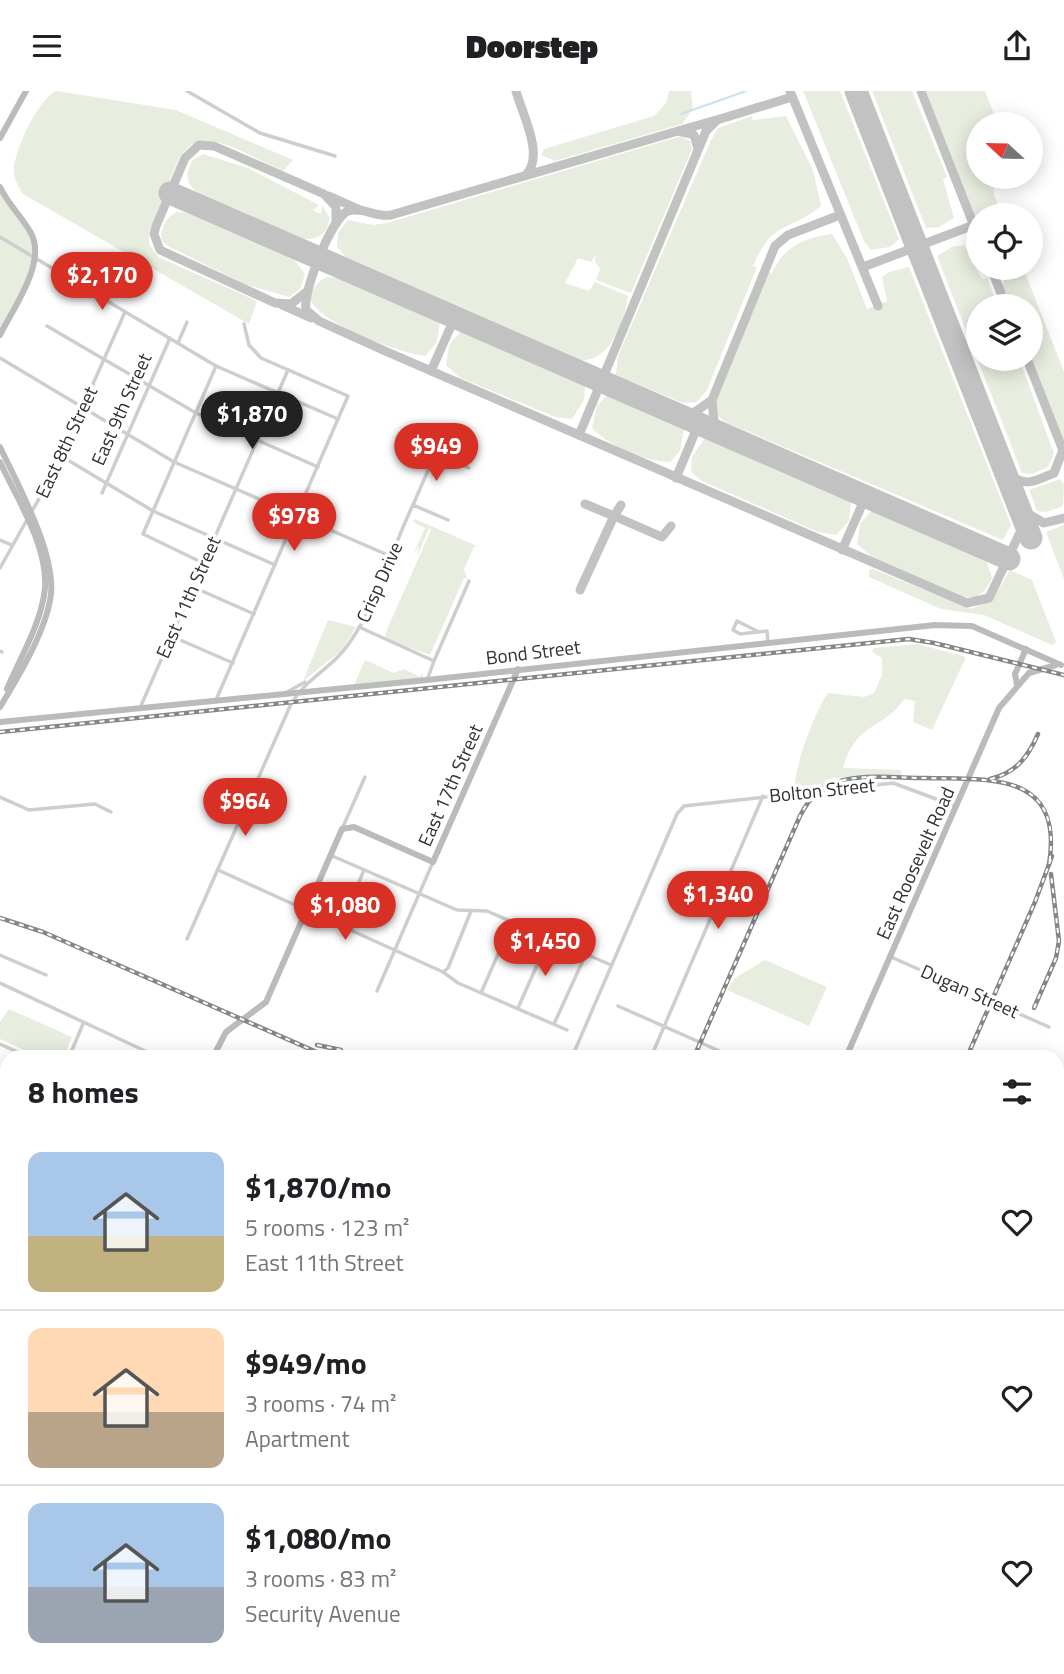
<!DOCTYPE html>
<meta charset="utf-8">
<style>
:root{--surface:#fff;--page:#f6f6f6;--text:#202124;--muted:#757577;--line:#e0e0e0;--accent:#d93025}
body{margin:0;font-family:"Titillium Web",sans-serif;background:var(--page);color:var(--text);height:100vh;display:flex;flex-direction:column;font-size:26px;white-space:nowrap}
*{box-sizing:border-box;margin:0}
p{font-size:23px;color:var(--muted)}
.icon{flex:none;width:38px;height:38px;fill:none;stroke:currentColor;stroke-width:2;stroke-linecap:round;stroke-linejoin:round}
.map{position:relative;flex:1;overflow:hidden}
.details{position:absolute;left:0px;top:959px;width:1064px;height:625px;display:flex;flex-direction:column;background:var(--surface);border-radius:21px 21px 0 0;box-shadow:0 4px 18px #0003}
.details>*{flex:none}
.needle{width:46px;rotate:292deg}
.tools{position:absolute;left:966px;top:21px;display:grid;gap:14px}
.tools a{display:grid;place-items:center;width:77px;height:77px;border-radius:50%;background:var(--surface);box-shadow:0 4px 18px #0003;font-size:35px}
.price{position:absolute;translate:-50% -60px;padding:0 16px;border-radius:24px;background:var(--accent);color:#fff;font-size:23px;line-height:46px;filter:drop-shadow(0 2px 4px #0008)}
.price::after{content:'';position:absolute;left:50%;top:42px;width:21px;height:16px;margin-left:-10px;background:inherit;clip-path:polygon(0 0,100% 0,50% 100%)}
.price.on{background:#222;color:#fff}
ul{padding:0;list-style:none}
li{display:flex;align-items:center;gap:21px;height:175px;padding:0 28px}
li+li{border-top:2px solid var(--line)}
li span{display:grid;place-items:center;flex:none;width:196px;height:140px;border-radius:14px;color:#555}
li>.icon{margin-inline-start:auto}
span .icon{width:84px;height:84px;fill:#fffc;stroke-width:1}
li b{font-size:30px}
h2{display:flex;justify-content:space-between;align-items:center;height:84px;padding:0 28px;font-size:30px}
header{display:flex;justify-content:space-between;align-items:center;height:91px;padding:0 28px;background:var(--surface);font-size:32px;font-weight:800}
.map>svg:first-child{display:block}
.green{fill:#e7eedf}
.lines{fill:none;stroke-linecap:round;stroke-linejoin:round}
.stream{stroke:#cce1ee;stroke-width:2}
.river{stroke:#cce1ee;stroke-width:6}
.taxiway{stroke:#c2c2c2;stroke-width:9}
.runway{stroke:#c2c2c2;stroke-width:23}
.street{stroke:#cecece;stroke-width:3.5}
.secondary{stroke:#bbb;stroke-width:6}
.primary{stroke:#a9a9a9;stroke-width:7}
.highway{stroke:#989898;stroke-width:9}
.rail-casing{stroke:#868686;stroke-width:4.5}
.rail{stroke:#fff;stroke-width:2;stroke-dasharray:5;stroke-linecap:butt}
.labels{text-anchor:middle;stroke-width:7;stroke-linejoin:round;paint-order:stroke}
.street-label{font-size:19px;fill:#313131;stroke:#fff}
</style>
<header><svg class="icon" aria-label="menu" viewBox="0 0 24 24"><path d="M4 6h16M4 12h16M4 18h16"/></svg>Doorstep<svg class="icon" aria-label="share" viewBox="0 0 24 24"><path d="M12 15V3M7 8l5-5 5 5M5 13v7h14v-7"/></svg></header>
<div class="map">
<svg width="1064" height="1583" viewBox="0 0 1064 1583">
<rect width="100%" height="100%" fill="#fff"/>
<!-- green -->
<g class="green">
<path d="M57,0L176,19L293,69L283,80C265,72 219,45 201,50C191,52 185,59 179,67L149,140V153L158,166L257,210L249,233L23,103C19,97 15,90 14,82C12,64 39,5 57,0Z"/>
<path d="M669,0H691L693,18L682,33L555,70L541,64L544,58L654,25L666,12Z"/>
<path d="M803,0H840L899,148L890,156L871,159L864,150Z"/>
<path d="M872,0H912L947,86L943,88L954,127L939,136L926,137Z"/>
<path d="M926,0H985L998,33H978V86H992L994,104L1002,124H978V133Z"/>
<path d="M752,25L753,29L786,25L813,79L821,115C788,142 773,128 753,175L757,176L707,299L697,311L683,312L616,284L618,265L711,49L718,37Z"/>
<path d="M681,45L690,50L692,58L631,202L596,189L600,178L595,171L596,164L591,171L578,167L565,192L589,200L595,191L628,205C625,228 610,271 582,269L346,166L337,156L338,142L348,129L373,134L387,132Z"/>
<path d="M203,63L248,77L319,114L313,120L321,123L322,114L330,127C327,142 320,149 304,148L198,102C186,92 185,84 192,70Z"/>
<path d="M0,96L32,144L36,168L0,244Z"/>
<path d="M177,121L186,122L293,167L305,183L300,198L289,206L244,193L168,155L162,150C160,137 165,127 177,121Z"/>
<path d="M832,143L847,167L867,218L887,210L882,186L889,181L909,176L1011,434L1003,449L725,331L717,324L716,307L768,181L772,182C784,155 804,147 832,143Z"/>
<path d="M964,154L982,188L987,187L998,215H978V268H1019L1054,362L1048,376L1031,383L1022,382L937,165L952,156Z"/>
<path d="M1021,181L1026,184L1064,281V351L1031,266V215H1011L1002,195L1004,189Z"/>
<path d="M327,186L337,187L440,231L437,251L425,265C399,262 320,233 310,208C313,198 317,190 327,186Z"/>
<path d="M461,240L585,295L584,309L572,328L556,326L460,287L446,274L449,254Z"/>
<path d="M607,304L684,337L680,360L670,371C643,370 611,356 592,337L597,315Z"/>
<path d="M705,347L851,411L849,430L836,444L818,441L702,390L691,381L692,366Z"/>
<path d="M1060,388L1064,394L1063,415L1046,421L1037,420L1029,399Z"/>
<path d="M872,419L987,471L992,487C986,500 979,510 963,505L872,466L857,453L860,433Z"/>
<path d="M415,428L477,455L474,456L464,478L467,488L464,487L430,564L387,548L385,543L431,439L429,437L417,466L419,455L413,464L425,437L413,431Z"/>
<path d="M1064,434V488L1046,441Z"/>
<path d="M873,478L971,518L993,508L1010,479L1032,489L1056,551L1052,554L984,524L941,518L869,486V479Z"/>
<path d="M328,529L356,536L342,559L303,590Z"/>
<path d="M918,553L966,566L932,639L913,631L915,610L904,608C882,641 858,628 843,677L901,679L902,684L833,687L822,695L795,697C794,676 815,620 828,602L864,606L874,602L882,584V567L872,561L874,557Z"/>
<path d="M365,569L394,582L404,578L420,586L423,581V587L354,594Z"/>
<path d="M765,869L827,896L809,935L727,899L735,887Z"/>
<path d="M9,918L72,946L64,966H39L0,948V931Z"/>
<path d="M1057,1433L1064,1438V1546L1057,1548Z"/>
<path d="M894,1577H1021L1019,1583H895Z"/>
</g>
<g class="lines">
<!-- stream -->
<path class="stream" d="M681,23L746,0"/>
<!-- river -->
<path class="river" d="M1057,1424L1064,1428"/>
<!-- taxiway -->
<g class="taxiway">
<path d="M516,0C522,23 545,64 526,84"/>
<path d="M790,0L878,215"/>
<path d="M921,0L978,145"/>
<path d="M730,25L792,6"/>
<path d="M678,40L391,124C376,127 362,115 348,120C331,127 302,203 306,219L319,230L385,260L967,512L989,507L1025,431"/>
<path d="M329,105L358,118"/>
<path d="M863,176L974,134"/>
<path d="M991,177L1006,215"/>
<path d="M305,202L291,213L275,212L160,159L154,143L156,135L185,67L199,54L214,55L324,103L336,116V132"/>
<path d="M282,214L311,227"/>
<path d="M1027,268L1064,362"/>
<path d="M431,280L455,226"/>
<path d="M677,323L695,321L712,309"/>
<path d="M579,344L706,40L717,29L730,25L678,40L694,44L698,58"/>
<path d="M725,344L714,331L712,309L775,155L788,144L840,124"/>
<path d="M1006,382C1027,396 1031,392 1054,382L1063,359"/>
<path d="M676,387L699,332"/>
<path d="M585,413L614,425L621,414"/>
<path d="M1020,418L1044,432L1064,427"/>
<path d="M842,459L866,405"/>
<path d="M580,499L614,425L662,446L671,435"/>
</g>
<!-- runway -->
<g class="runway">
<path d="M856,0L1031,447"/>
<path d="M170,102L1009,468"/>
</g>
<!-- street -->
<g class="street">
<path d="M187,0L260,42L335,65"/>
<path d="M0,146L216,275L338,328"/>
<path d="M87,198L97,180"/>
<path d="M47,235L196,322L318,376"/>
<path d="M178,252L187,231"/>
<path d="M0,267L174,371L390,465"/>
<path d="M407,337L421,343L422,354"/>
<path d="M408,348L436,361L413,414"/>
<path d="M406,352L411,338"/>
<path d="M436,362L469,377"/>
<path d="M61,365L153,420L275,474"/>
<path d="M102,402L170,247"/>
<path d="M32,420L51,387L125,221"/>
<path d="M0,449L12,454"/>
<path d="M203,472L143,443L216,275"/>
<path d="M0,477L28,427"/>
<path d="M193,496L254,523"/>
<path d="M359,536L434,570L469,490"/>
<path d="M759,541L737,530L733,539L740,543L767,540L768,551"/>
<path d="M171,545L233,572"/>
<path d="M0,560L2,561"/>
<path d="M427,589L434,570"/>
<path d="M287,601L305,591"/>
<path d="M216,609L348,305L261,267L249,254L244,233"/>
<path d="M140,617L288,279"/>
<path d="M0,706L29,719L95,713L111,721"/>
<path d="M342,738L365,686"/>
<path d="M330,764L457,819L487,820L611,874"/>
<path d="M218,779L443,881L458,892L567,939"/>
<path d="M340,835L364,779"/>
<path d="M187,848L291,613C306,587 334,576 350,551C377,513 392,457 413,414L448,429"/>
<path d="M0,864L46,884"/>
<path d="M891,866L1049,936"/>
<path d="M443,881L448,877L471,820"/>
<path d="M0,892L158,966"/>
<path d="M377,900L433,771"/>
<path d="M481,902L512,831"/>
<path d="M618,915L733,966"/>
<path d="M518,917L549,847"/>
<path d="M554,933L585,865"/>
<path d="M0,953L29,966"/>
<path d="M69,966L83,933"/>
<path d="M572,966L677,723L684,715L893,692L955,715"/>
<path d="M651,966L763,705"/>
<path d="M0,990L7,974"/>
<path d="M0,1052L7,1036"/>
<path d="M0,1077L7,1080"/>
<path d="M0,1431L7,1434"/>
<path d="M0,1517L7,1505"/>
<path d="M0,1552L7,1557"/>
<path d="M40,1577L51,1583"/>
<path d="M340,1577L344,1583"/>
<path d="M577,1577L590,1583"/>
<path d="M592,1577L605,1583"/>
<path d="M110,1583L113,1577"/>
<path d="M281,1583L284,1577"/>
<path d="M394,1583L397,1577"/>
<path d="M617,1583L619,1577"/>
</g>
<!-- secondary -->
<g class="secondary">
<path d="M0,47L26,0"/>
<path d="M0,96C8,113 22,126 31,142C47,172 13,217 0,244"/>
<path d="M0,356C18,394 55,461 51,503C47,538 19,585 0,616"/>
<path d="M0,371C17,408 48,455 45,497C42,531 20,567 7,598"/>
<path d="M1017,594L1015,583L1026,558"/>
<path d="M0,631L427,589L935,534L972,535L1061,574"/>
<path d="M213,966L226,941L266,911L342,738L354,736L433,771L518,578"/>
<path d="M846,966L999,617L1029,582L1056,574"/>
<path d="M0,1013L7,1016"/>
<path d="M0,1357L7,1351"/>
<path d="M1057,1364L1064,1363"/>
<path d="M0,1375L7,1378"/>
<path d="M0,1407L7,1391"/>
<path d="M0,1489L7,1493"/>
<path d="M169,1577L183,1583"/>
<path d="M22,1583L26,1577"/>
<path d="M222,1583L225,1577"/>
<path d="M489,1583L492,1577"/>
</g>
<!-- primary -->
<g class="primary">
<path d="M426,1577L432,1583"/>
<path d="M472,1577L477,1583"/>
</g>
<!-- highway -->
<g class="highway">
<path d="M0,1097H7"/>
<path d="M0,1109H7"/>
<path d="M0,1146L7,1152"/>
<path d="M0,1160L7,1163"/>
<path d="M0,1168L7,1171"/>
<path d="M0,1184L7,1199"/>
<path d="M1057,1207L1064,1195"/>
<path d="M1,1266L7,1240"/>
<path d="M1057,1275L1064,1279"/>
<path d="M0,1289L7,1277"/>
<path d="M0,1337L7,1331"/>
<path d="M445,1577L450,1583"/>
<path d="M456,1577L461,1583"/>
</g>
<defs>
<g id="rail">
<path d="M0,641L909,548L934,552L1064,584"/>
<path d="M990,688C1016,682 1028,666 1038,643"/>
<path d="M0,827L43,841L328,966"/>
<path d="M1034,917L1056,867L1059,850L1051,783"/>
<path d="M317,954L341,959"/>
<path d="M694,966L800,725C807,711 818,697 834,692C862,682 895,687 925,687C991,689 1064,680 1049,774"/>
<path d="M967,966L1035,811L1052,765"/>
<path d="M795,1583L796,1577"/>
</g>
</defs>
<!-- rail casing -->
<use href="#rail" class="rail-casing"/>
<!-- rail -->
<use href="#rail" class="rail"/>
</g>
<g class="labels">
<!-- street labels -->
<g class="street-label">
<text transform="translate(121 318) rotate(-66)" y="7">East 9th Street</text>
<text transform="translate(66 351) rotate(-65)" y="7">East 8th Street</text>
<text transform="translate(379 491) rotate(-66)" y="7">Crisp Drive</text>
<text transform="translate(188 506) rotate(-66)" y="7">East 11th Street</text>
<text transform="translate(533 561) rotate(-7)" y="7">Bond Street</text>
<text transform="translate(450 694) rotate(-66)" y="7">East 17th Street</text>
<text transform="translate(822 699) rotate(-6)" y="7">Bolton Street</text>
<text transform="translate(915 772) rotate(-66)" y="7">East Roosevelt Road</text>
<text transform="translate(970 900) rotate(24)" y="7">Dugan Street</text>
</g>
</g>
</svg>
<div class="tools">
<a><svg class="needle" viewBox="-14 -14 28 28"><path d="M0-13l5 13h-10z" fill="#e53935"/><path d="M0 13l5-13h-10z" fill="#757577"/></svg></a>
<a><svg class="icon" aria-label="locate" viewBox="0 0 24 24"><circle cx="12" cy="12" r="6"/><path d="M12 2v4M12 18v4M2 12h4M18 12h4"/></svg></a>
<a><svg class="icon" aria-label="layers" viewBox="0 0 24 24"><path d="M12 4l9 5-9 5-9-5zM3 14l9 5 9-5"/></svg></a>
</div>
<b class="price" style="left:102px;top:221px">$2,170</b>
<b class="price on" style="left:252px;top:360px">$1,870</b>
<b class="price" style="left:436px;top:392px">$949</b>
<b class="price" style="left:294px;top:462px">$978</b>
<b class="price" style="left:245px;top:747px">$964</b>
<b class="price" style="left:718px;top:840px">$1,340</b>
<b class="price" style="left:345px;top:851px">$1,080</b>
<b class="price" style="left:545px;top:887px">$1,450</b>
<section class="details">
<h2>8 homes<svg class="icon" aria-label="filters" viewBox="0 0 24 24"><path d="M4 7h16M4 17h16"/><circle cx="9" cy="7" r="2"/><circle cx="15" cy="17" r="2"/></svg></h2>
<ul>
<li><span style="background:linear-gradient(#a9c7e8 60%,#c2b280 0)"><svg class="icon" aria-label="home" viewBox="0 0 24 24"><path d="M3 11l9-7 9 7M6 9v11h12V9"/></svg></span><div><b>$1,870/mo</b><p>5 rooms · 123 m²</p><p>East 11th Street</p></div><svg class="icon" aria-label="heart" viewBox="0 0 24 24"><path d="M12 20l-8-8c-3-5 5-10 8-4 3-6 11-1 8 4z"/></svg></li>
<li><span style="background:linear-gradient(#ffd9b3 60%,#b9a48a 0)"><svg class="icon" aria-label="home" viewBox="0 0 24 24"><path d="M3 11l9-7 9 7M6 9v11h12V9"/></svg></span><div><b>$949/mo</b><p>3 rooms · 74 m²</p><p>Apartment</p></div><svg class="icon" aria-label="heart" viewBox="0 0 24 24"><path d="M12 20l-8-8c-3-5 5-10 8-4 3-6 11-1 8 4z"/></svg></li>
<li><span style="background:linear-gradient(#a9c7e8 60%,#9aa5b1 0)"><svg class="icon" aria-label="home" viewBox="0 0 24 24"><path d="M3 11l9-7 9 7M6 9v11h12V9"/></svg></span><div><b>$1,080/mo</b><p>3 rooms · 83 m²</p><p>Security Avenue</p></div><svg class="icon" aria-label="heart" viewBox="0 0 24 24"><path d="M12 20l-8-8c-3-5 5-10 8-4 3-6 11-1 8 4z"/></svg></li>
</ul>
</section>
</div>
